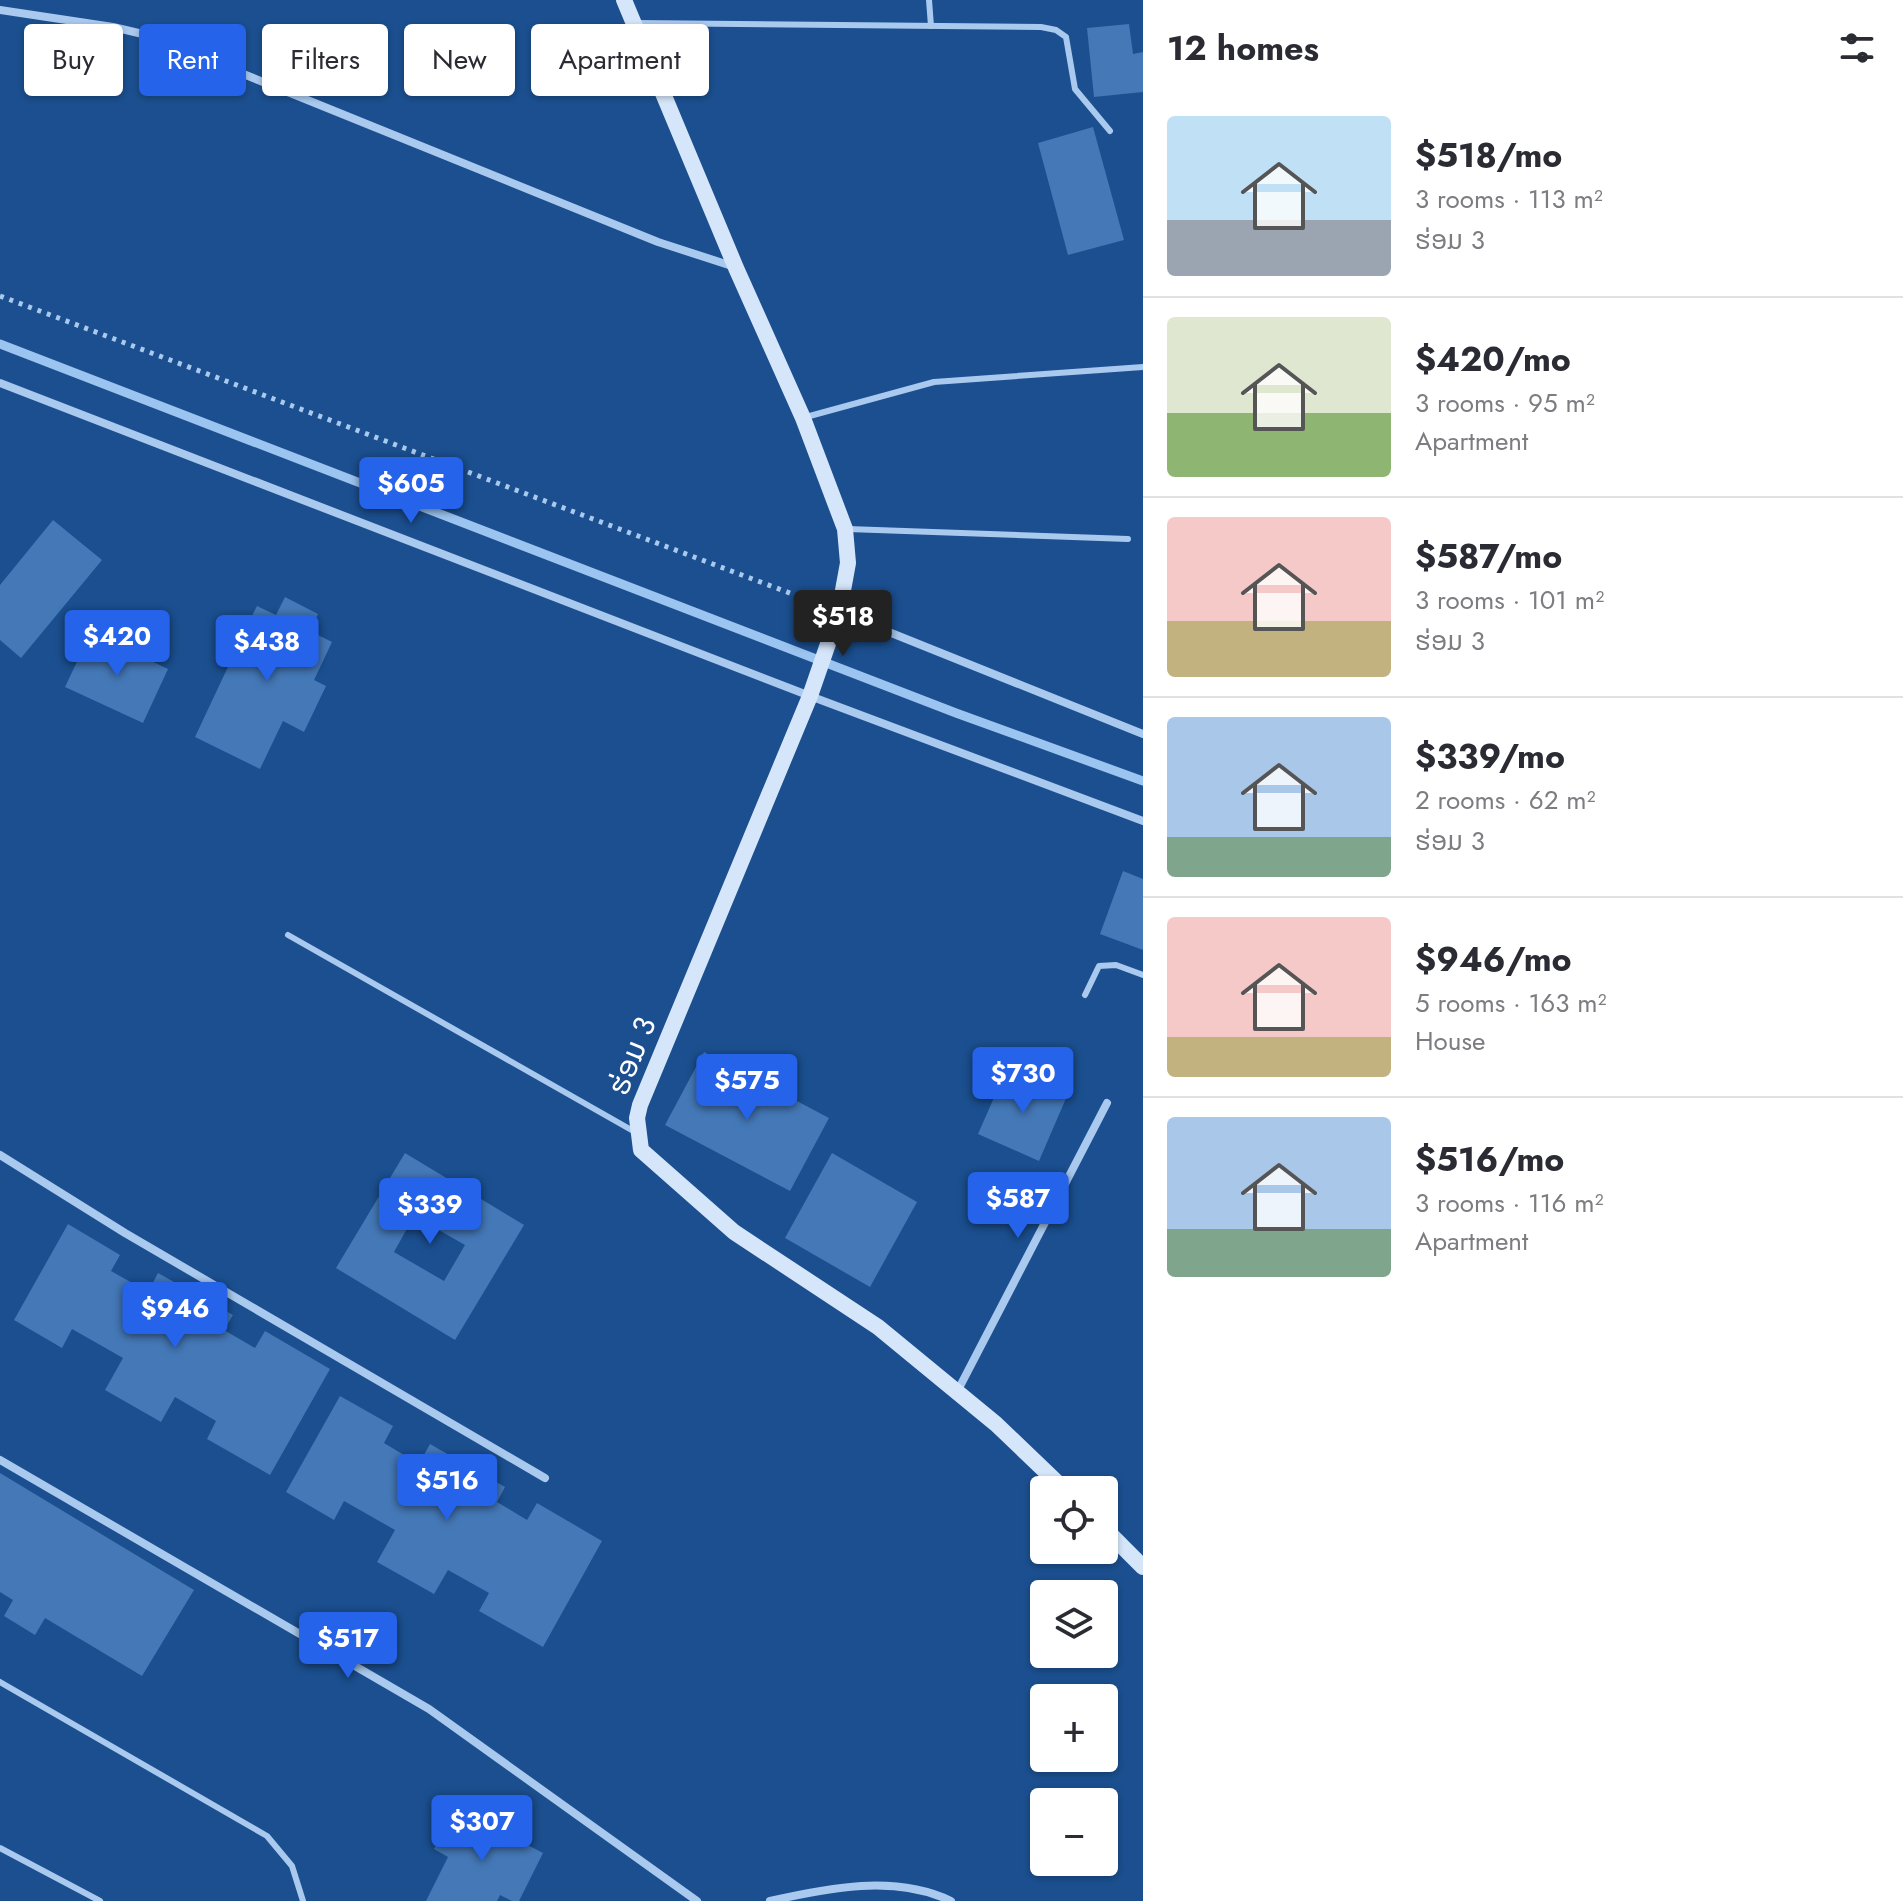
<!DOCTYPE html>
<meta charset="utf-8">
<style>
:root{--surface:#fff;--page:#f2f2f3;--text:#2b2b33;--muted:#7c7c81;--line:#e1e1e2;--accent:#2563eb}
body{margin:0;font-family:Jost,"Noto Sans Lao",sans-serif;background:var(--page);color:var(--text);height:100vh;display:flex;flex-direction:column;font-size:30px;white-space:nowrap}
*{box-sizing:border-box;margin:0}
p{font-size:26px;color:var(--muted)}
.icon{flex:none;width:44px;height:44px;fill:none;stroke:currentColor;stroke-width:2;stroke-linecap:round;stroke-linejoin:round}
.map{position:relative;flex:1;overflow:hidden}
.side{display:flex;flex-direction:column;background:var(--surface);width:760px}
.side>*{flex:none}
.top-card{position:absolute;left:24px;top:24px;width:760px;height:72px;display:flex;gap:16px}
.controls{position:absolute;left:1030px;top:1476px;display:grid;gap:16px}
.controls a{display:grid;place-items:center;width:88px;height:88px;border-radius:8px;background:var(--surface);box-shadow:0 2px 6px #0004;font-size:40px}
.price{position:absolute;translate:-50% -68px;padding:0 18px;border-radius:8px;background:var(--accent);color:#fff;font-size:26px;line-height:52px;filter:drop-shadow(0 2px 4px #0008)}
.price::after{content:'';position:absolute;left:50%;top:48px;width:24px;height:18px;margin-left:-12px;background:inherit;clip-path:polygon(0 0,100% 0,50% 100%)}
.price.selected{background:#222;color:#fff}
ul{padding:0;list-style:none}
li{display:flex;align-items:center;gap:24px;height:200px;padding:0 24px}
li+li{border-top:2px solid var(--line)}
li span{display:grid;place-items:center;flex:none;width:224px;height:160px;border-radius:8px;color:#555}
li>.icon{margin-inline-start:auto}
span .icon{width:96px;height:96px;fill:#fffc;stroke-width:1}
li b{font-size:34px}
h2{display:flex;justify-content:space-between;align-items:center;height:96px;padding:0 24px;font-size:34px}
.pill{padding:0 28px;border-radius:8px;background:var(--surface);box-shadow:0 2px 6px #0004;font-size:28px;line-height:72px}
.pill.selected{background:var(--accent);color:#fff}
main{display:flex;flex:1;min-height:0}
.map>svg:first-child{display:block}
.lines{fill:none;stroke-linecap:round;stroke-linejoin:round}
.stream{stroke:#9cc4f0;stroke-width:9}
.building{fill:#4478b7;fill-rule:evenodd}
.path{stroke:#a9c9ee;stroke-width:5;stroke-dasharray:4 6;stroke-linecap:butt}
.lane{stroke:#a9c9ee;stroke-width:6}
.street{stroke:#a9c9ee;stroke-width:8}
.secondary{stroke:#d6e6fa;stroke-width:16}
.labels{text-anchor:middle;stroke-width:6;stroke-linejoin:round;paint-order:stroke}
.street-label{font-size:30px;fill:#fff;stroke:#1b4f8f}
</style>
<main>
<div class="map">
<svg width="1143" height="1901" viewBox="0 0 1143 1901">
<rect width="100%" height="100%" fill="#1b4f8f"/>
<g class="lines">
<!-- stream -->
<path class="stream" d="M0,344L956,713L1143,781"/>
</g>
<!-- building -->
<g class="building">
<path d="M1129,24L1133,54L1143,52V92L1094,97L1087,28Z"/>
<path d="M1093,127L1124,240L1068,255L1038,143Z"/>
<path d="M53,520L102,560L21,658L0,640V585Z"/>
<path d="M285,597L318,614L310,631L332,642L314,680L326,686L304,732L283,721L260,769L195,737L234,654L226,650L237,626L245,630L257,606L276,615Z"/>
<path d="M91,632L168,669L143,723L65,687Z"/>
<path d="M1123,871L1143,879V950L1100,934Z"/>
<path d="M704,1052L829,1118L790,1191L665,1125Z"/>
<path d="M1007,1068L1067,1096L1039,1161L978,1134Z"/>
<path d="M405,1153L524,1225L455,1340L336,1268ZM414,1216L465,1245L444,1281L394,1252Z"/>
<path d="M832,1153L917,1202L870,1287L785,1238Z"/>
<path d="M68,1224L120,1255L111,1271L148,1292L158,1273L233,1315L224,1330L255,1348L265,1331L330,1369L270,1475L207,1439L216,1421L175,1397L161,1422L105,1390L123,1358L72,1329L62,1348L14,1320Z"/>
<path d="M340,1396L393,1426L384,1443L419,1464L430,1444L505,1487L497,1502L527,1520L537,1503L602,1541L543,1647L479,1611L489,1593L448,1570L434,1594L377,1562L395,1530L344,1501L334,1520L286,1492Z"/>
<path d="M0,1473L194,1590L142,1676L45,1618L35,1635L4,1616L13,1600L0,1592Z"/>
<path d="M455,1808L543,1853L519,1901H512L500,1895L497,1901H426L448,1857L434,1849Z"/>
</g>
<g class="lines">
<!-- path -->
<path class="path" d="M0,296L819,604"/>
<!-- lane -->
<g class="lane">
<path d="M929,0L931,26"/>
<path d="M636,23L1041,27L1056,30L1066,37L1075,89L1110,131"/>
<path d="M806,417L934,382L1143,367"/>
<path d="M848,529L1128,539"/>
<path d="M288,935L635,1132"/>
<path d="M1085,995L1099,966L1116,965L1143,975"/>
<path d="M0,1682L267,1836L292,1866L303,1901"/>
<path d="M0,1848L100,1901"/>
</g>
<!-- street -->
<g class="street">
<path d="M0,10L113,27L147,35L658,242L735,267"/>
<path d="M0,383L810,696L1143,821"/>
<path d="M839,612L1143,734"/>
<path d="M0,1155L125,1233L545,1478"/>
<path d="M957,1392L1107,1103"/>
<path d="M0,1460L429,1709L697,1901"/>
<path d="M770,1901C828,1888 895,1874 951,1901"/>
</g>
<!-- secondary -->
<g class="secondary">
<path d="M624,0L736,268L803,418L845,529L848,563L839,612L810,696L640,1105L637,1118L641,1150L734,1232L878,1327L996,1424L1065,1490"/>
<path d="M1104,1528L1143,1567"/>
</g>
</g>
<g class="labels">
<!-- street labels -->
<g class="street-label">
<text transform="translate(632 1056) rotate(-68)" y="10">ຮ່ອມ 3</text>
</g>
</g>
</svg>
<div class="controls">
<a><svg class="icon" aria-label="locate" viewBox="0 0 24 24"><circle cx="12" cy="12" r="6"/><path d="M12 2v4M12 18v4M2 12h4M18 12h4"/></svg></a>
<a><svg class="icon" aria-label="layers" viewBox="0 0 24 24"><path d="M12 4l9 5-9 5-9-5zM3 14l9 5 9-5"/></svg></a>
<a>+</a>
<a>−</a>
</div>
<b class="price" style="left:411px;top:525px">$605</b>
<b class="price selected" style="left:843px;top:658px">$518</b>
<b class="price" style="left:117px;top:678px">$420</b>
<b class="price" style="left:267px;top:683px">$438</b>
<b class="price" style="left:1023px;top:1115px">$730</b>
<b class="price" style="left:747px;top:1122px">$575</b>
<b class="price" style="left:1018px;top:1240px">$587</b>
<b class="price" style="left:430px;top:1246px">$339</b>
<b class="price" style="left:175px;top:1350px">$946</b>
<b class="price" style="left:447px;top:1522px">$516</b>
<b class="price" style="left:348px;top:1680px">$517</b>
<b class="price" style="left:482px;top:1863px">$307</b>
<div class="top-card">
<a class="pill">Buy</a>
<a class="pill selected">Rent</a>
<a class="pill">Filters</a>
<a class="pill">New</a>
<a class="pill">Apartment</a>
</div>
</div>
<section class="side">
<h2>12 homes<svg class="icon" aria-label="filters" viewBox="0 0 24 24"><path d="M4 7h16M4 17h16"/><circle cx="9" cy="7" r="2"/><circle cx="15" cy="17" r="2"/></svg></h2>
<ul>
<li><span style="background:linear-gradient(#bfe0f5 65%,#9aa5b1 0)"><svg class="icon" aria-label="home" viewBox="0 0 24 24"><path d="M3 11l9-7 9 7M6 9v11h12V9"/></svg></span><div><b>$518/mo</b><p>3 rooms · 113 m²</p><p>ຮ່ອມ 3</p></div></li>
<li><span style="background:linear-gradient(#dfe7d0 60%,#8fb573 0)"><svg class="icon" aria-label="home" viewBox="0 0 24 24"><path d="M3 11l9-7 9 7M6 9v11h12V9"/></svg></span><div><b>$420/mo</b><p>3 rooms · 95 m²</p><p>Apartment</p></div></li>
<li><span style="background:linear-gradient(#f6c9c9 65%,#c2b280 0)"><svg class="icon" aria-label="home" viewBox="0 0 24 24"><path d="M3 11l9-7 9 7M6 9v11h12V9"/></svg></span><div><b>$587/mo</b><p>3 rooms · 101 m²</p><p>ຮ່ອມ 3</p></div></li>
<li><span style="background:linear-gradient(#a9c7e8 75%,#7fa58c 0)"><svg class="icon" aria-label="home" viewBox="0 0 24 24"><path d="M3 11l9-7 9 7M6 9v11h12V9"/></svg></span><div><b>$339/mo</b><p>2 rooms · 62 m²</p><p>ຮ່ອມ 3</p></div></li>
<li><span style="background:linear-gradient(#f6c9c9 75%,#c2b280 0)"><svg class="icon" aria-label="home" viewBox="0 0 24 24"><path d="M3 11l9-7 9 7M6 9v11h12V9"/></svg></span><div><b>$946/mo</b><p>5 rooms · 163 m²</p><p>House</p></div></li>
<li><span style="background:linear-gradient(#a9c7e8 70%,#7fa58c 0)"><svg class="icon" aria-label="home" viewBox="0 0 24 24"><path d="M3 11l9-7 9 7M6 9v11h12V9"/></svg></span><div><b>$516/mo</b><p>3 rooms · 116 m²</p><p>Apartment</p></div></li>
</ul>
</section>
</main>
